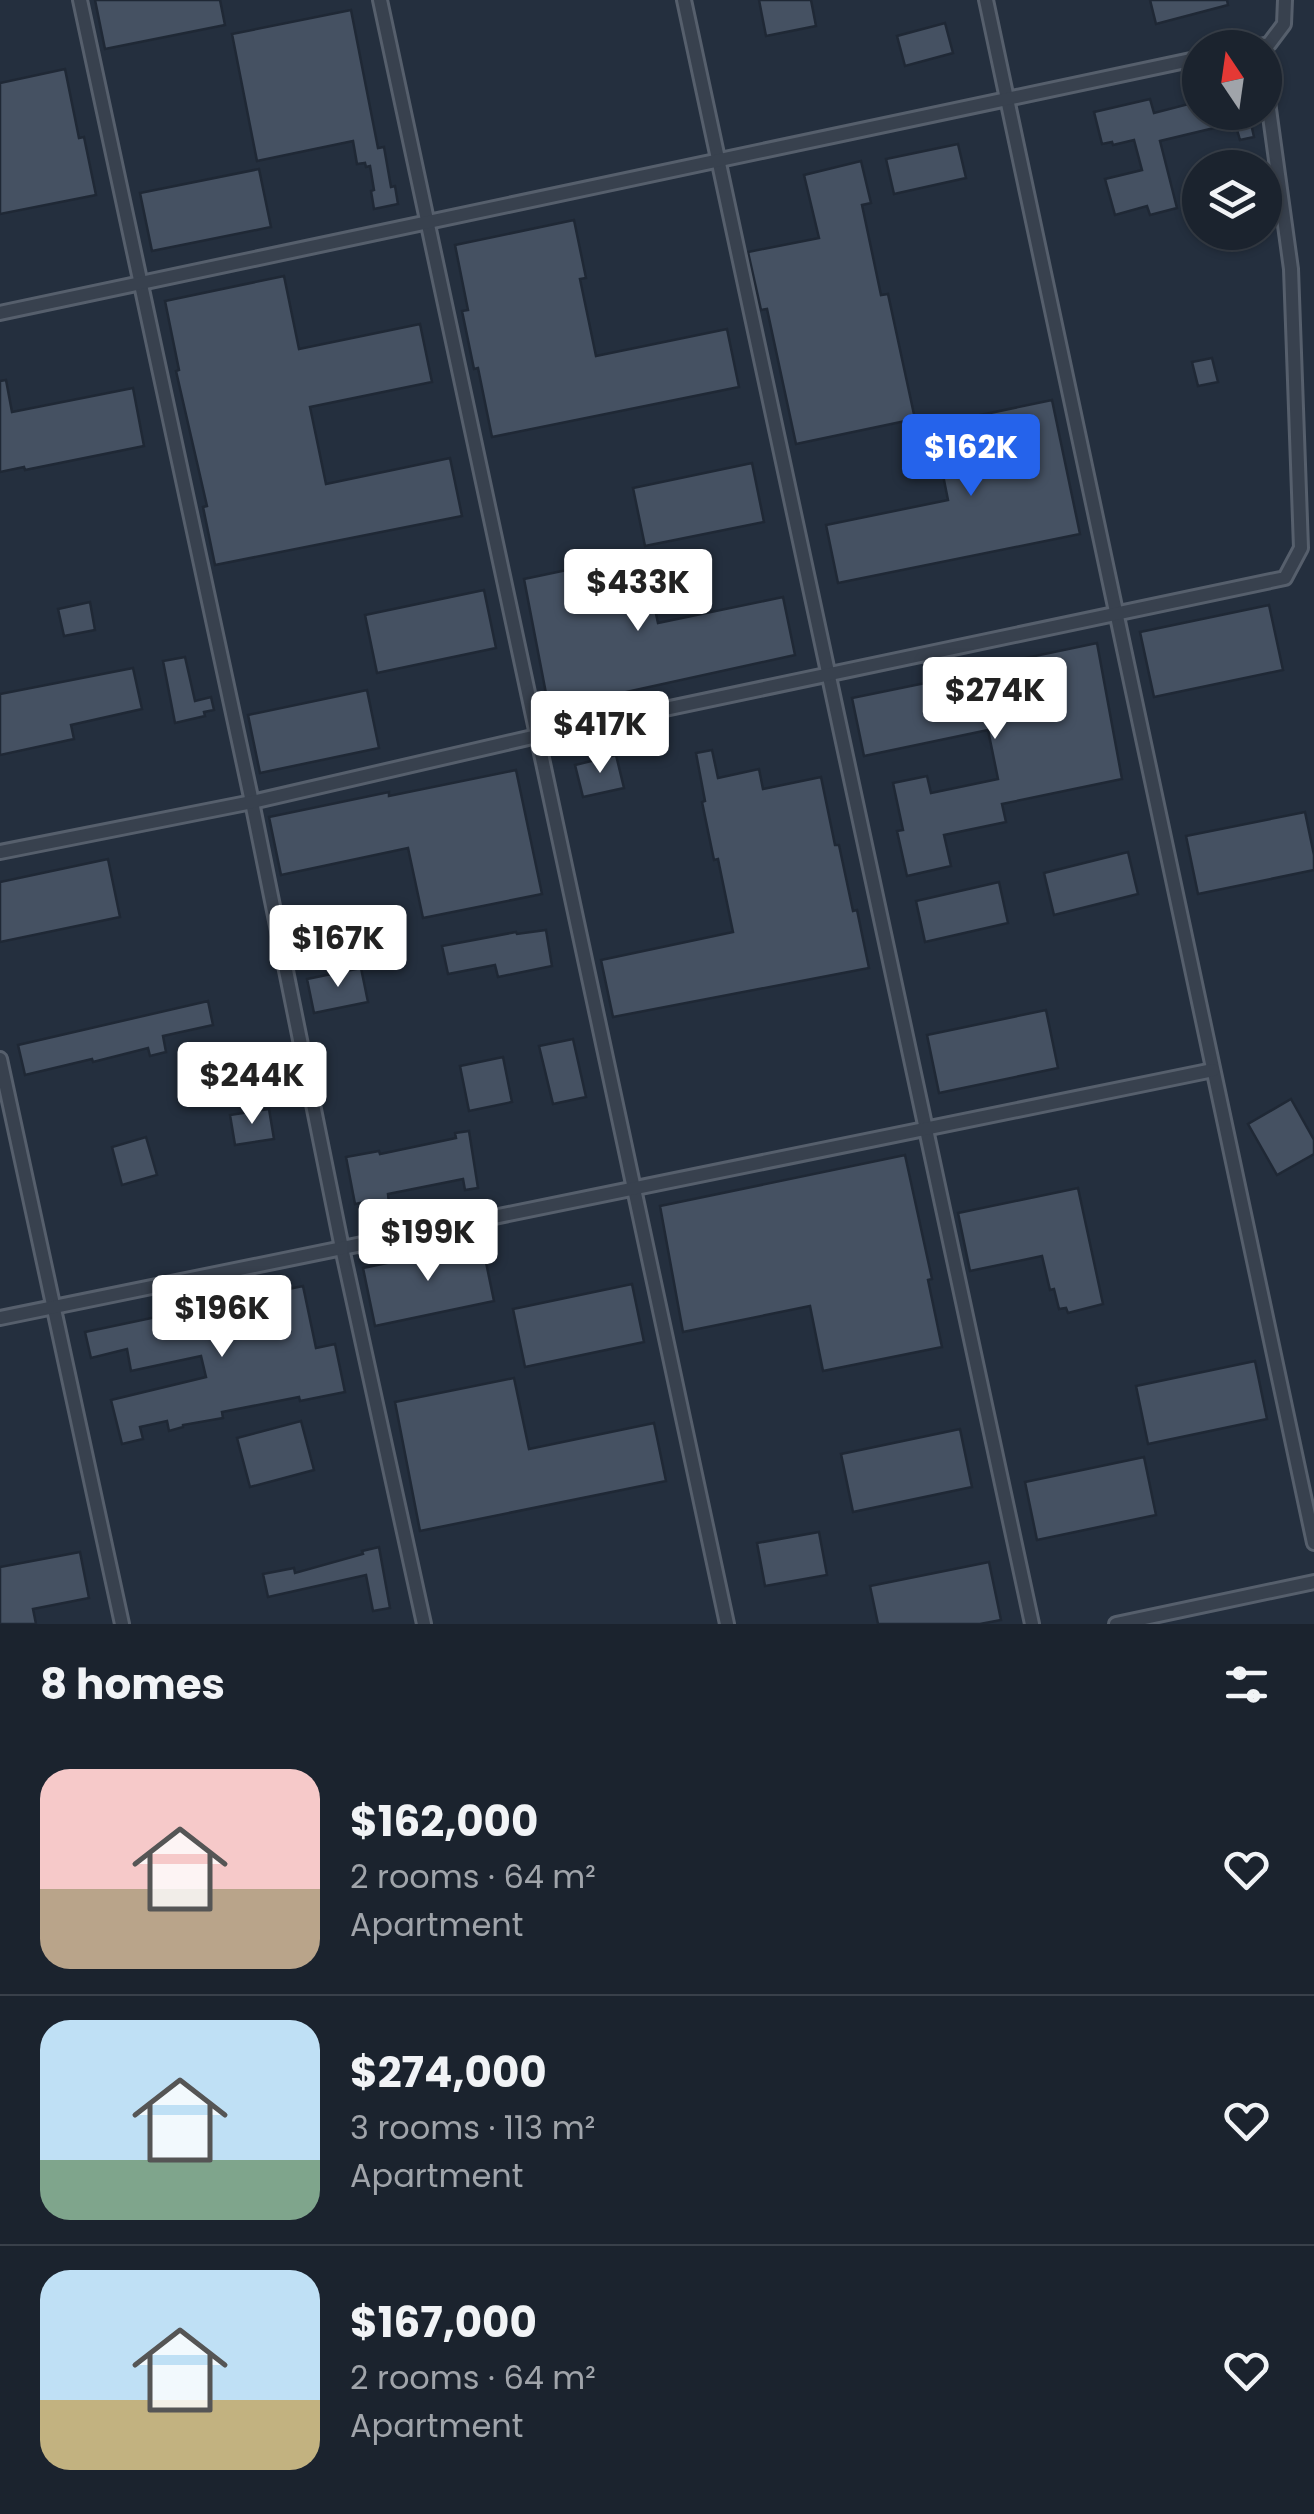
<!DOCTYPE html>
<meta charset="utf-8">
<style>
:root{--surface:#1b232e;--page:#242b36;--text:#f1f3f6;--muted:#a0a4aa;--line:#39404a;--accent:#2563eb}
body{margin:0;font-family:Poppins,sans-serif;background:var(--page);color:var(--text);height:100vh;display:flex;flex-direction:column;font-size:38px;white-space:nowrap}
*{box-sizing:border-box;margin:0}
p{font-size:32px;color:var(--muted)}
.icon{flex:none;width:55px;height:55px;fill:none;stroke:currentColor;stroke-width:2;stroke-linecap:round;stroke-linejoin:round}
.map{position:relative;height:1624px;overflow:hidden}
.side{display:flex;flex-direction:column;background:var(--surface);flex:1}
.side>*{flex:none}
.needle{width:65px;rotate:347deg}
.fabs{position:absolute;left:1182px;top:30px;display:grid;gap:20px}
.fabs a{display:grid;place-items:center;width:100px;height:100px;border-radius:50%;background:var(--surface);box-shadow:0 2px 8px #0004,0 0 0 2px var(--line);font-size:50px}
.price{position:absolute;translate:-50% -85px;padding:0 22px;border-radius:10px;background:#fff;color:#222;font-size:32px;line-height:65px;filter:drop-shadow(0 2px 5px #0008)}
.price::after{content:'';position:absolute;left:50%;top:60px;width:30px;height:22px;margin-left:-15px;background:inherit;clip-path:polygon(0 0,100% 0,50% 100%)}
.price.current{background:var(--accent);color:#fff}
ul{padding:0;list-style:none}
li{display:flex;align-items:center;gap:30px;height:250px;padding:0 40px}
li+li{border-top:2px solid var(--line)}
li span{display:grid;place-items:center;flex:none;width:280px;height:200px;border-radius:30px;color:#555}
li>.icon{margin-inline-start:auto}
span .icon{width:120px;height:120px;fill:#fffc;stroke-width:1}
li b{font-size:42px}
h2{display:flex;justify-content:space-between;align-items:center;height:120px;padding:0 40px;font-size:42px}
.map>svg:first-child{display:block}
.building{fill:#455162;stroke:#1f2835;stroke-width:2.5}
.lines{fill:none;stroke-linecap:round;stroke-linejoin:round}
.minor-casing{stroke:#565f6c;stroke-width:18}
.minor{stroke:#38414e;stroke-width:12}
</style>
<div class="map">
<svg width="1314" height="1624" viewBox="0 0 1314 1624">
<rect width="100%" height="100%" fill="#242f3e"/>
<!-- building -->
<g class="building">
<path d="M95,0H220L225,25L105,49Z"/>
<path d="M759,0H811L816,26L766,36Z"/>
<path d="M1150,0H1227L1228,5L1156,24Z"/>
<path d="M351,10L378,148L384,147L391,187L395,186L398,204L374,209L371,191L374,190L370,166L366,167L365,163L357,164L353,141L257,161L232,34Z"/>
<path d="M945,23L953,53L905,66L897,36Z"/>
<path d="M65,69L79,138L84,137L96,195L0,214V83Z"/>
<path d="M1150,99L1154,113L1200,101V112H1258V117L1250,119L1254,137L1240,140L1235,123L1160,141L1177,208L1150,215L1147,206L1115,215L1105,179L1142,170L1134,140L1113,145L1112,142L1102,144L1094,112Z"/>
<path d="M958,144L966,178L894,194L886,159Z"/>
<path d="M861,161L871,203L862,205L881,295L888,294L915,419L796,444L767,309L761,310L748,252L819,238L804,175Z"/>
<path d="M259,169L271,227L152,251L140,193Z"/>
<path d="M574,220L586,278L580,279L596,356L727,329L739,387L492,437L478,368L474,369L462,311L468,310L455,245Z"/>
<path d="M284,276L299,349L420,324L432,382L310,407L326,484L450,458L462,516L215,565L203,507L207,506L176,371L179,370L165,301Z"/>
<path d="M1212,358L1218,382L1198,386L1192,362Z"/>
<path d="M6,380L12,412L133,388L144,446L25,470L24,467L0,472V381Z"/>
<path d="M1052,400L1080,534L838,583L826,525L948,500L933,425Z"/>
<path d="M752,463L764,522L645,546L633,488Z"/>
<path d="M643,554L658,623L783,597L795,655L549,709L524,579Z"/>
<path d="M484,590L496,648L377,673L365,615Z"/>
<path d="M90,602L95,630L64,636L58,609Z"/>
<path d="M1269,605L1283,670L1154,697L1140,632Z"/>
<path d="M1097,643L1122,779L1002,804L1006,822L944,835L951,866L907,876L897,831L903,830L893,783L927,776L931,793L998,779L988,730L864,756L852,698L979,672L978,668Z"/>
<path d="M185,657L195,701L211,697L214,710L204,712L205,716L175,723L163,661Z"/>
<path d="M133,668L142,709L71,725L74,739L0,755V694Z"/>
<path d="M367,690L379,748L260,773L248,715Z"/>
<path d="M712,750L718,778L759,769L763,789L821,777L835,845H839L853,911L857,910L869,968L613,1017L601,960L733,932L718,859L714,860L702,802L705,801L696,753Z"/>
<path d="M616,755L624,788L583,797L575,765Z"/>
<path d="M516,770L542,894L423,918L408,848L281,875L269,817L389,792V796Z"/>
<path d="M1305,812L1314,855V870L1198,894L1186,836Z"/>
<path d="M1128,852L1138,894L1054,915L1044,873Z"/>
<path d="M108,859L120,917L0,942V882Z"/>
<path d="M999,882L1008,923L925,942L916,901Z"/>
<path d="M546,930L552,966L498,977L495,965L448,974L442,946L516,932L517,934Z"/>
<path d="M361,968L368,1002L314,1013L307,979Z"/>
<path d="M208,1001L213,1025L163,1036L166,1052L150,1056L148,1048L93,1062L92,1059L25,1075L18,1045Z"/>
<path d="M1046,1010L1058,1068L939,1093L927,1035Z"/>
<path d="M573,1039L586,1097L553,1104L539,1046Z"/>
<path d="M503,1057L512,1102L469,1111L460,1066Z"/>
<path d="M1291,1099L1314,1140V1154L1277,1175L1248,1124Z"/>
<path d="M269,1109L274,1139L235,1145L230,1115Z"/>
<path d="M469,1131L478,1188L465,1190L463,1179L388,1194L390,1213L368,1217L365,1202L355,1204L346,1157L379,1151L380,1154L456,1138L455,1133Z"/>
<path d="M146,1137L157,1175L122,1185L112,1147Z"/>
<path d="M905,1155L932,1279L928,1280L942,1347L823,1371L810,1306L683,1332L660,1206Z"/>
<path d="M1078,1188L1103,1304L1068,1313L1066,1308L1059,1309L1054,1289L1050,1290L1042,1256L970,1271L958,1213Z"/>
<path d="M482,1243L494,1301L375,1326L363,1268Z"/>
<path d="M632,1284L644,1342L525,1367L513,1309Z"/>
<path d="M303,1286L316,1348L335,1344L345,1392L300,1401L299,1397L222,1412L223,1418L183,1425V1427L169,1431L167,1421L140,1427L143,1439L122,1444L111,1400L206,1377L201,1356L131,1371L127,1349L91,1358L85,1332Z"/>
<path d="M1255,1361L1267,1419L1148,1444L1136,1386Z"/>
<path d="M514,1378L529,1449L654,1423L666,1481L420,1531L395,1402Z"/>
<path d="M301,1421L314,1470L250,1487L237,1438Z"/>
<path d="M960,1429L972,1487L853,1512L841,1454Z"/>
<path d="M1144,1457L1156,1515L1037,1540L1025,1482Z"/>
<path d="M819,1532L827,1575L765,1586L757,1543Z"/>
<path d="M379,1547L390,1608L373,1611L366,1575L268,1597L263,1574L294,1568L295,1573L363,1554L362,1551Z"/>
<path d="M80,1552L89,1598L33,1609L36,1624H0V1567Z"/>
<path d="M989,1562L1001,1620L980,1624H878L870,1586Z"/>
</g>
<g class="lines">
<defs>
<g id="minor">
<path d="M80,0L252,802L342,1248L424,1624"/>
<path d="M380,0L727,1624"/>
<path d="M684,0L1032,1624"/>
<path d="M986,0L1314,1543"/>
<path d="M1251,48L1269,44L1284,24L1285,0"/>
<path d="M0,313L1200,58"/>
<path d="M0,852L252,802L537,736L1285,578L1301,548L1291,269L1265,80"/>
<path d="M0,1059L122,1624"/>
<path d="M0,1318L1213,1070"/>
<path d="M1116,1624L1314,1582"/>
</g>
</defs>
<!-- minor casing -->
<use href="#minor" class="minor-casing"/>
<!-- minor -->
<use href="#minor" class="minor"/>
</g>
</svg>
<div class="fabs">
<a><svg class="needle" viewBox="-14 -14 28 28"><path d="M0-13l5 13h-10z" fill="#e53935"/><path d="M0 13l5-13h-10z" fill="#a0a4aa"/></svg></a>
<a><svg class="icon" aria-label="layers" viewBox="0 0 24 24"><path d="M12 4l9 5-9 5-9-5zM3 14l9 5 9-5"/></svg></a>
</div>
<b class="price current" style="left:971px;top:499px">$162K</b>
<b class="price" style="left:638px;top:634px">$433K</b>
<b class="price" style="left:995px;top:742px">$274K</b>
<b class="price" style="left:600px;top:776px">$417K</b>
<b class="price" style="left:338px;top:990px">$167K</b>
<b class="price" style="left:252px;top:1127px">$244K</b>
<b class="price" style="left:428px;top:1284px">$199K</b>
<b class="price" style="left:222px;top:1360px">$196K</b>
</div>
<section class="side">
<h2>8 homes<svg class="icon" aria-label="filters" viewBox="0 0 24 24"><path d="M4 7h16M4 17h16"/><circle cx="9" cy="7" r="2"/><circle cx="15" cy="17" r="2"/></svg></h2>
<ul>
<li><span style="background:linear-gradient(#f6c9c9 60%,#b9a48a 0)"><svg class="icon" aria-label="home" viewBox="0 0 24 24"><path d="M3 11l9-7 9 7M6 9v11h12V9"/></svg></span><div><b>$162,000</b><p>2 rooms · 64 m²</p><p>Apartment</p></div><svg class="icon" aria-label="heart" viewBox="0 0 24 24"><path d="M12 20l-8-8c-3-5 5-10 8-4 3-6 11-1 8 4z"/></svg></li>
<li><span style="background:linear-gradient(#bfe0f5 70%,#7fa58c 0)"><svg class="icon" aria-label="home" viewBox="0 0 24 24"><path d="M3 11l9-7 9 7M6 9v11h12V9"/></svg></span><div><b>$274,000</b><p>3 rooms · 113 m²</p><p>Apartment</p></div><svg class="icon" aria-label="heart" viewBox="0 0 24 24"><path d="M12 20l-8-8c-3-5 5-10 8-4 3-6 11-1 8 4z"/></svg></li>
<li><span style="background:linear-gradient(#bfe0f5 65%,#c2b280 0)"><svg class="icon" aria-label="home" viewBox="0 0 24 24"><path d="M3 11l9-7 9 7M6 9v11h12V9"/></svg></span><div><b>$167,000</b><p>2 rooms · 64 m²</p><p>Apartment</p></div><svg class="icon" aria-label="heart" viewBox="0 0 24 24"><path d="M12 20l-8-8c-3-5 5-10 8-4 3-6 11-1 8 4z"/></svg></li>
</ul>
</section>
